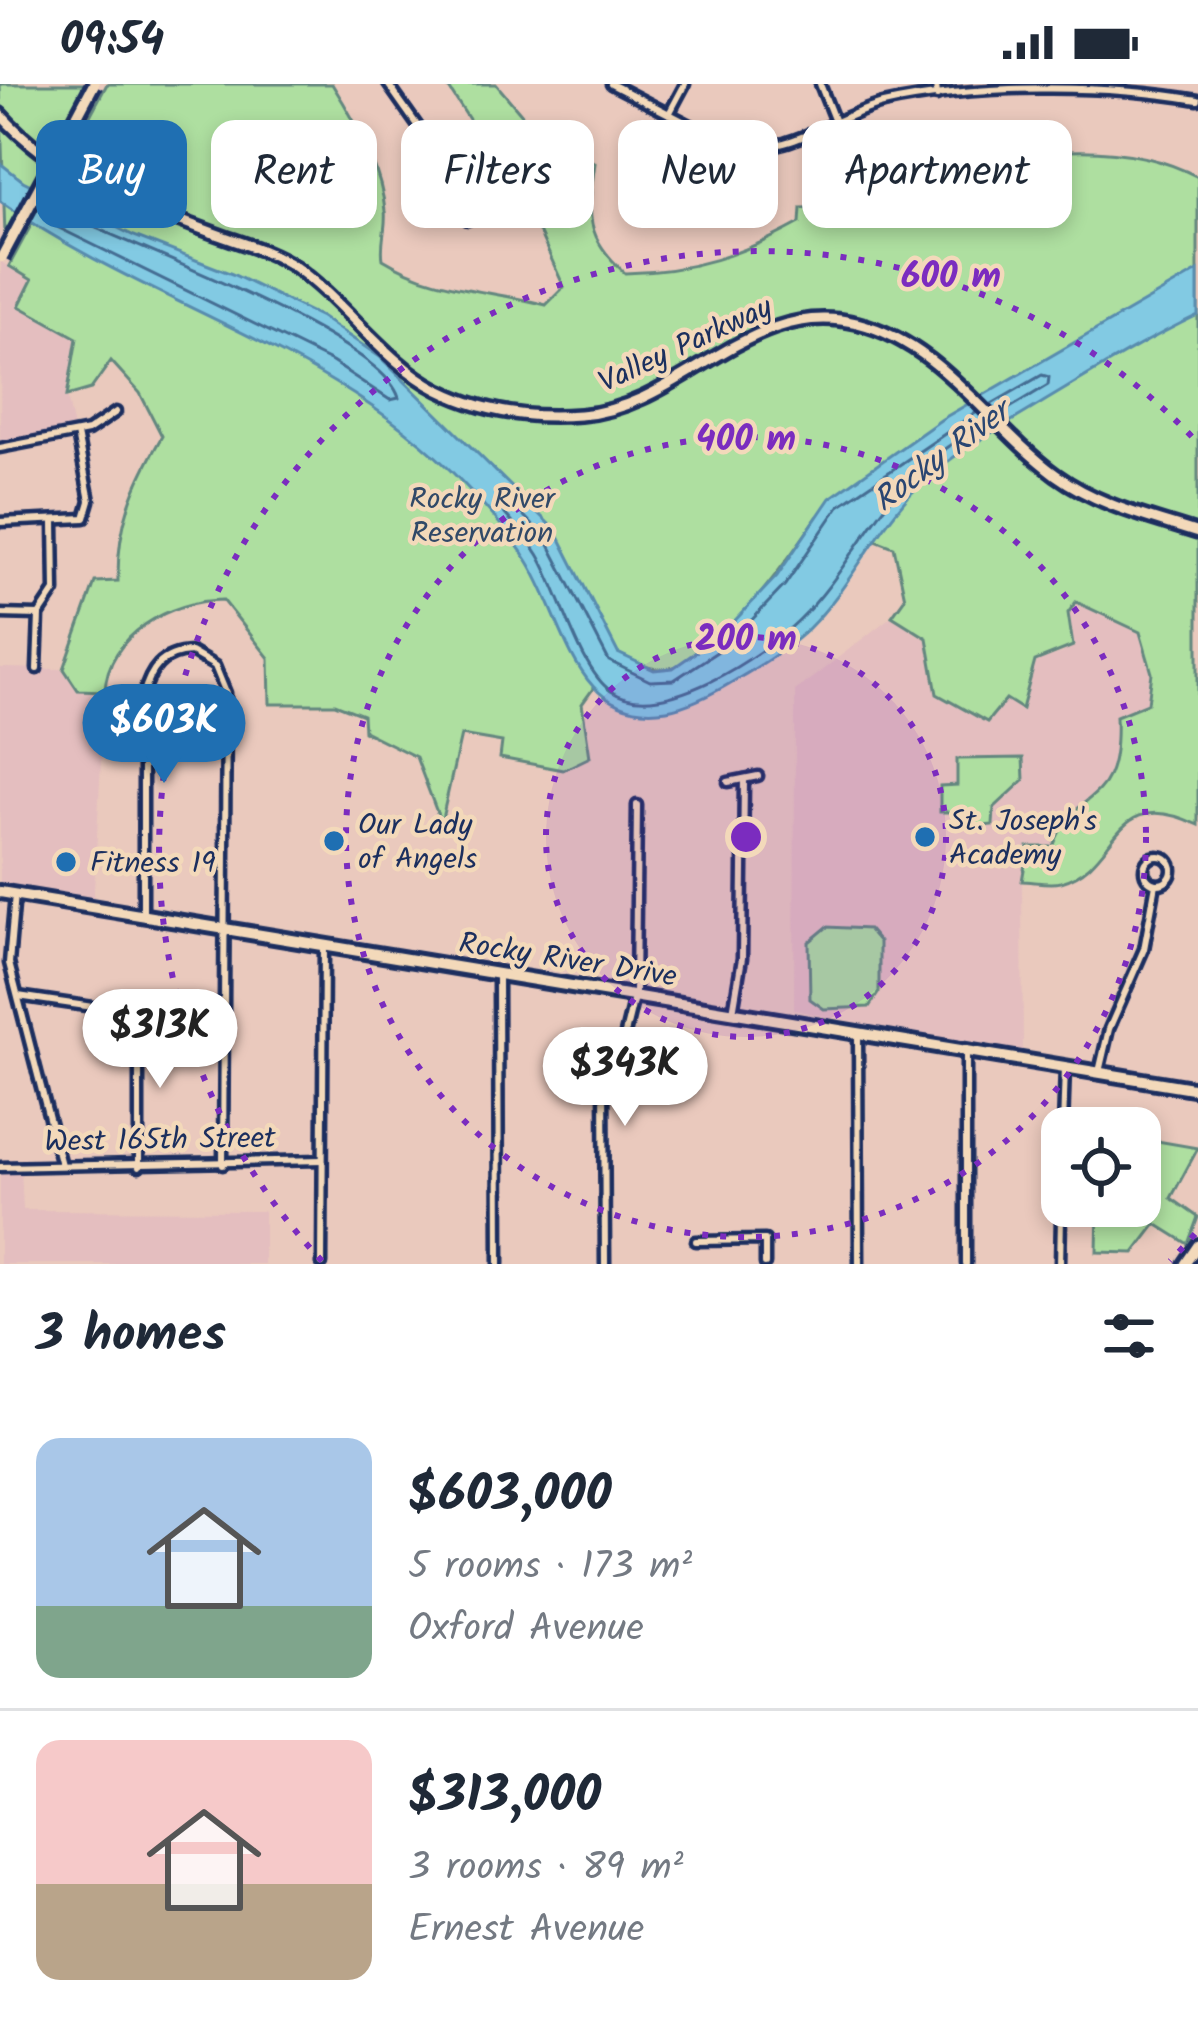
<!DOCTYPE html>
<meta charset="utf-8">
<style>
:root{--surface:#fff;--page:#f2f2f3;--text:#1f2937;--muted:#747a83;--line:#e0e1e3;--accent:#1f6fb2}
body{margin:0;font-family:Kalam,sans-serif;background:var(--page);color:var(--text);height:100vh;display:flex;flex-direction:column;font-size:45px;white-space:nowrap}
*{box-sizing:border-box;margin:0}
p{font-size:39px;color:var(--muted)}
.icon{flex:none;width:66px;height:66px;fill:none;stroke:currentColor;stroke-width:2;stroke-linecap:round;stroke-linejoin:round}
.map{position:relative;height:1180px;overflow:hidden}
.drawer{display:flex;flex-direction:column;background:var(--surface);flex:1}
.drawer>*{flex:none}
.guide{position:absolute;left:36px;top:36px;width:1128px;height:108px;display:flex;gap:24px}
.controls{position:absolute;left:1041px;top:1023px;display:grid;gap:24px}
.controls a{display:grid;place-items:center;width:120px;height:120px;border-radius:24px;background:var(--surface);box-shadow:0 6px 18px #0003;font-size:60px}
.price{position:absolute;translate:-50% -102px;padding:0 27px;border-radius:42px;background:#fff;color:#222;font-size:39px;line-height:78px;filter:drop-shadow(0 3px 6px #0008)}
.price::after{content:'';position:absolute;left:50%;top:72px;width:36px;height:27px;margin-left:-18px;background:inherit;clip-path:polygon(0 0,100% 0,50% 100%)}
.price.selected{background:var(--accent);color:#fff}
ul{padding:0;list-style:none}
li{display:flex;align-items:center;gap:36px;height:300px;padding:0 36px}
li+li{border-top:3px solid var(--line)}
li span{display:grid;place-items:center;flex:none;width:336px;height:240px;border-radius:24px;color:#555}
li>.icon{margin-inline-start:auto}
span .icon{width:144px;height:144px;fill:#fffc;stroke-width:1}
li b{font-size:51px}
h2{display:flex;justify-content:space-between;align-items:center;height:144px;padding:0 36px;font-size:51px}
.pill{padding:0 42px;border-radius:24px;background:var(--surface);box-shadow:0 6px 18px #0003;font-size:42px;line-height:108px}
.pill.selected{background:var(--accent);color:#fff}
.status{display:flex;justify-content:space-between;align-items:center;height:84px;padding:0 60px;background:var(--surface);direction:ltr}
.status svg{height:33px;fill:currentColor}
.map>svg:first-child{display:block}
.built{fill:#e4bebf}
.green{fill:#aedfa0;stroke:#64877f;stroke-width:3}
.water{fill:#82cae3;stroke:#598cae;stroke-width:3}
.lines{fill:none;stroke-linecap:round;stroke-linejoin:round}
.shore{stroke:#446d93;stroke-width:3}
.street-casing{stroke:#1b2f5e;stroke-width:15}
.secondary-casing{stroke:#1b2f5e;stroke-width:18}
.primary-casing{stroke:#1b2f5e;stroke-width:20}
.street{stroke:#f3d9ba;stroke-width:6}
.secondary{stroke:#f3d9ba;stroke-width:9}
.primary{stroke:#f3d9ba;stroke-width:10}
.primary-bridge-casing{stroke:#1b2f5e;stroke-width:20;stroke-linecap:butt}
.primary-bridge{stroke:#f3d9ba;stroke-width:10}
.ring{fill:none;stroke:#7b2cbf;stroke-width:6;stroke-dasharray:6 12}
.poi-dot{fill:#1f6fb2;stroke:#f3d9ba;stroke-width:4.5}
.labels{text-anchor:middle;stroke-width:9;stroke-linejoin:round;paint-order:stroke}
.street-label{font-size:30px;fill:#1b2f5e;stroke:#f3d9ba}
.park-label{font-size:30px;fill:#314968;stroke:#f3d9ba}
.poi-label{font-size:30px;fill:#1b2f5e;stroke:#f3d9ba;text-anchor:start}
.water-label{font-size:33px;font-style:italic;fill:#2a4672;stroke:#f3d9ba}
.centre{fill:#7b2cbf;stroke:#f3d9ba;stroke-width:6}
.ring-label{font-size:36px;text-anchor:middle;font-weight:bold;fill:#7b2cbf;stroke:#f3d9ba;stroke-width:9;stroke-linejoin:round;paint-order:stroke}
</style>
<div class="status"><b>09:54</b><svg viewBox="0 0 49 12"><path d="M0 12V9h3v3zM5 12V6h3v6zM10 12V3h3v9zM15 12V0h3v12zM26 1h20v11H26zM47 4h2v5h-2z"/></svg></div>
<div class="map">
<svg width="1198" height="1180" viewBox="0 0 1198 1180">
<rect width="100%" height="100%" fill="#eac9bd"/>
<filter id="ink" filterUnits="userSpaceOnUse"><feTurbulence type="fractalNoise" baseFrequency=".00833" numOctaves="2"/><feDisplacementMap in="SourceGraphic" scale="24" xChannelSelector="R" yChannelSelector="G"/><feConvolveMatrix kernelMatrix="1 2 1 2 8 2 1 2 1" color-interpolation-filters="sRGB"/></filter>
<g filter="url(#ink)">
<!-- built -->
<g class="built">
<path d="M1,178L32,196L20,222L77,253L67,312L75,349L0,364Z"/>
<path d="M1076,518L1140,548L1152,589L1148,620L1116,632L1117,669L1107,702L1060,743L1053,763L1028,764L1022,797L1023,974L794,926L795,607L892,532L1022,624L1035,577L1063,569L1073,548L1068,528Z"/>
<path d="M0,584L64,585L79,605L105,607L93,824L0,808Z"/>
<path d="M21,1084L23,1126L264,1127V1180H0V1085Z"/>
</g>
<!-- green -->
<g class="green">
<path d="M0,0H93L5,152Z"/>
<path d="M107,0H332C355,36 381,83 385,127C387,143 380,159 383,175C435,207 487,205 546,221L564,203L532,132L446,0H496L524,33L595,79C587,132 585,152 625,189C691,188 742,171 800,139L801,124C836,124 864,107 898,98C993,74 1106,44 1198,93V741C1109,699 1122,781 1061,798C1049,801 1033,797 1022,797L1028,763H1053C1076,698 1120,731 1116,632L1148,619L1152,589L1140,548L1076,518L1068,529L1073,562L1035,577L1022,625L1006,615L987,638L937,610L927,554L892,532L905,514L894,463L817,433C788,476 721,571 670,584C651,589 634,576 618,570L582,620L590,673L563,686L500,674L502,658L461,651L441,739L416,673L364,647L363,631L335,620H270L269,574L223,516C171,516 107,551 105,607L78,606L64,585L95,498L118,497C117,440 134,401 162,352L140,309L111,277L91,305L67,312L77,254L19,222L32,196L9,182Z"/>
<path d="M1023,674L1024,696L994,724L993,741L974,743L966,728H940V702L957,701V675Z"/>
<path d="M827,843L868,845L879,858V908L869,923L824,925L810,915L809,858Z"/>
<path d="M1140,1054L1198,1064L1171,1114L1198,1133L1188,1160L1156,1140L1134,1169L1097,1168L1098,1122H1140Z"/>
</g>
<!-- water -->
<path class="water" d="M0,79L23,97L134,152L232,190L321,233L380,273L556,447L618,569L654,586L673,584L722,550L777,492L830,414L942,335L1198,187V231C1143,257 1092,289 1040,320C1001,344 960,365 926,395C878,438 854,500 808,545C786,566 760,582 734,597C714,609 690,622 667,626C574,641 566,537 527,476C510,449 485,422 463,399C335,264 148,223 0,117Z"/>
<g class="lines">
<!-- shore -->
<g class="shore">
<path d="M53,125C118,157 381,252 399,314L390,316L332,278L59,144L45,132Z"/>
<path d="M990,321L1042,291L1049,293L1048,301L1000,330"/>
<path d="M977,328L839,422L785,501L729,560L674,596L650,597L609,577L546,455L507,414L497,420C510,438 527,452 538,470C560,506 579,585 611,607C661,641 763,571 799,536C843,494 868,435 912,392C934,370 960,354 987,338"/>
</g>
<defs>
<g id="street">
<path d="M388,0L438,71L468,136"/>
<path d="M611,0L733,63C790,71 831,34 883,20C975,0 1105,0 1198,16"/>
<path d="M820,0L835,38"/>
<path d="M936,0L937,12"/>
<path d="M669,30L685,0"/>
<path d="M690,122L673,112L662,125L678,132L713,105L733,63"/>
<path d="M0,364L88,347L116,328"/>
<path d="M0,438L85,434L90,417L77,350"/>
<path d="M0,530L39,531"/>
<path d="M37,585L39,531L55,507L54,439"/>
<path d="M728,698L758,692"/>
<circle cx="1158" cy="786" r="14"/>
<path d="M15,810L9,879L61,1081"/>
<path d="M143,832V612C150,586 161,569 191,568L215,582L226,609L223,1081"/>
<path d="M498,891L499,1180"/>
<path d="M18,912L222,942"/>
<path d="M733,928L742,874L744,695"/>
<path d="M858,950L859,1180"/>
<path d="M1099,988L1109,945L1144,865L1156,800"/>
<path d="M1063,1044L1065,983"/>
<path d="M0,1083L322,1076"/>
<path d="M139,1083V931"/>
<path d="M696,1157L765,1156V1180"/>
<path d="M322,1180L324,860"/>
<path d="M605,1180L604,994L622,962L635,909L637,721"/>
<path d="M966,1180V968"/>
<path d="M1060,1180L1062,1088"/>
</g>
<g id="secondary">
<path d="M0,30C59,96 139,121 219,151C244,160 273,168 295,183C345,218 384,278 439,306C483,328 532,335 580,331C681,324 750,212 857,239C942,260 988,341 1056,391C1099,422 1149,433 1198,449"/>
<path d="M1185,1180L1198,1161"/>
</g>
<path id="primary" d="M0,808L1198,1005"/>
</defs>
<!-- street casing -->
<use href="#street" class="street-casing"/>
<!-- secondary casing -->
<use href="#secondary" class="secondary-casing"/>
<!-- primary casing -->
<use href="#primary" class="primary-casing"/>
<!-- street -->
<use href="#street" class="street"/>
<!-- secondary -->
<use href="#secondary" class="secondary"/>
<!-- primary -->
<use href="#primary" class="primary"/>
<defs>
<path id="primary-bridge" d="M2,173L94,0"/>
</defs>
<!-- primary-bridge casing -->
<use href="#primary-bridge" class="primary-bridge-casing"/>
<!-- primary-bridge -->
<use href="#primary-bridge" class="primary-bridge"/>
</g>
</g>
<!-- distance rings -->
<circle cx="746" cy="753" r="200" fill="#7b2cbf" fill-opacity=".12"/>
<g class="ring">
<circle cx="746" cy="753" r="200"/>
<circle cx="746" cy="753" r="400"/>
<path d="M1195 1150A599 599 0 0 1 1170 1177M322 1177A599 599 0 1 1 1195 356"/>
</g>
<!-- markers -->
<g class="poi-dot">
<circle cx="925" cy="753" r="12"/>
<circle cx="334" cy="757" r="12"/>
<circle cx="66" cy="778" r="12"/>
</g>
<g class="labels">
<!-- street labels -->
<g class="street-label">
<text transform="translate(685 260) rotate(-25)" y="10">Valley Parkway</text>
<text transform="translate(568 875) rotate(9)" y="10">Rocky River Drive</text>
<text transform="translate(160 1055) rotate(-1)" y="10">West 165th Street</text>
</g>
<!-- park labels -->
<g class="park-label">
<text x="482" y="424">Rocky River<tspan x="482" dy="34">Reservation</tspan></text>
</g>
<!-- poi labels -->
<g class="poi-label">
<text x="949" y="746">St. Joseph's<tspan x="949" dy="34">Academy</tspan></text>
<text x="358" y="750">Our Lady<tspan x="358" dy="34">of Angels</tspan></text>
<text x="90" y="788">Fitness 19</text>
</g>
<!-- water labels -->
<g class="water-label">
<text transform="translate(940 371) rotate(-37)" y="12">Rocky River</text>
</g>
</g>
<circle cx="746" cy="753" r="18" class="centre"/>
<g class="ring-label">
<text x="951" y="203">600 m</text>
<text x="746" y="366">400 m</text>
<text x="746" y="566">200 m</text>
</g>
</svg>
<div class="controls">
<a><svg class="icon" aria-label="locate" viewBox="0 0 24 24"><circle cx="12" cy="12" r="6"/><path d="M12 2v4M12 18v4M2 12h4M18 12h4"/></svg></a>
</div>
<b class="price selected" style="left:164px;top:702px">$603K</b>
<b class="price" style="left:160px;top:1007px">$313K</b>
<b class="price" style="left:625px;top:1045px">$343K</b>
<div class="guide">
<a class="pill selected">Buy</a>
<a class="pill">Rent</a>
<a class="pill">Filters</a>
<a class="pill">New</a>
<a class="pill">Apartment</a>
</div>
</div>
<section class="drawer">
<h2>3 homes<svg class="icon" aria-label="filters" viewBox="0 0 24 24"><path d="M4 7h16M4 17h16"/><circle cx="9" cy="7" r="2"/><circle cx="15" cy="17" r="2"/></svg></h2>
<ul>
<li><span style="background:linear-gradient(#a9c7e8 70%,#7fa58c 0)"><svg class="icon" aria-label="home" viewBox="0 0 24 24"><path d="M3 11l9-7 9 7M6 9v11h12V9"/></svg></span><div><b>$603,000</b><p>5 rooms · 173 m²</p><p>Oxford Avenue</p></div></li>
<li><span style="background:linear-gradient(#f6c9c9 60%,#b9a48a 0)"><svg class="icon" aria-label="home" viewBox="0 0 24 24"><path d="M3 11l9-7 9 7M6 9v11h12V9"/></svg></span><div><b>$313,000</b><p>3 rooms · 89 m²</p><p>Ernest Avenue</p></div></li>
</ul>
</section>
